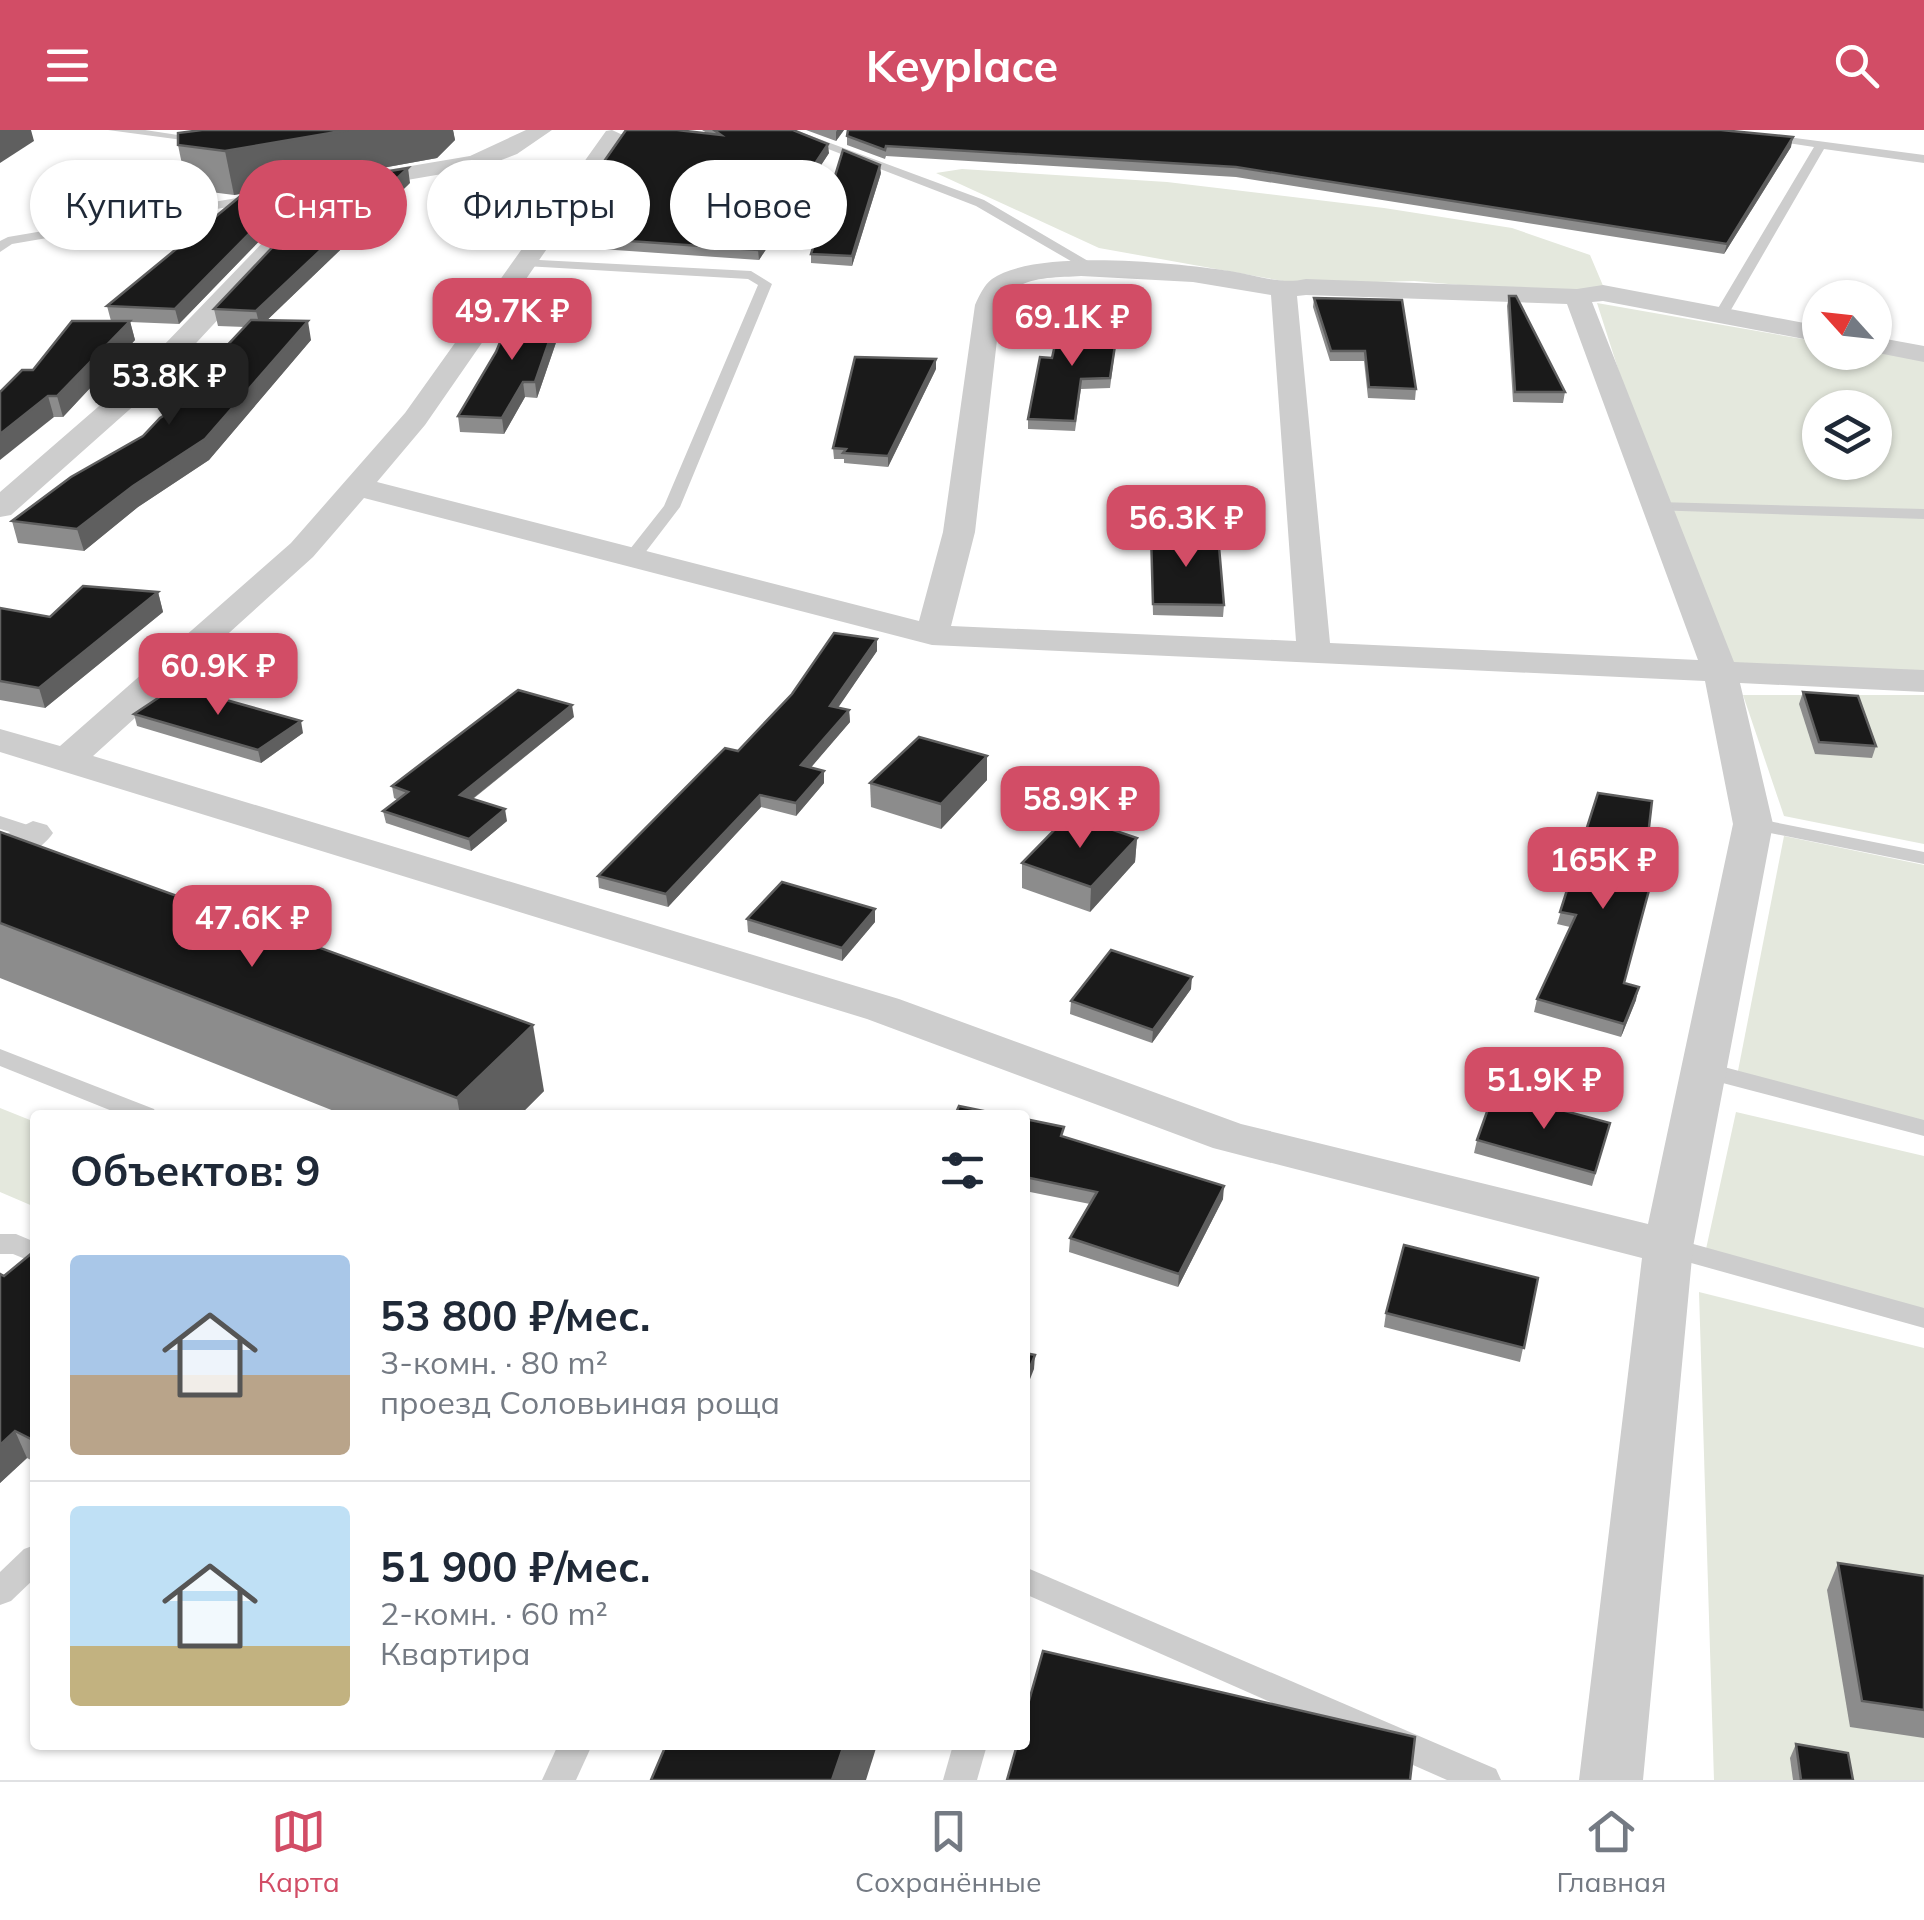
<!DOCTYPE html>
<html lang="ru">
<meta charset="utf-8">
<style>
:root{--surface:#fff;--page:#f2f2f3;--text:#1f2937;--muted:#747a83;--line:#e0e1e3;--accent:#d24d66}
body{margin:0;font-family:Mulish,sans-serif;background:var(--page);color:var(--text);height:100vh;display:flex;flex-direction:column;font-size:38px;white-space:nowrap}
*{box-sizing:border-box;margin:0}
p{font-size:32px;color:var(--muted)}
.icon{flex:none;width:55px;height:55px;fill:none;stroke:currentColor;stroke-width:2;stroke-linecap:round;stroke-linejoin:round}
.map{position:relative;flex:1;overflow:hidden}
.panel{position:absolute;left:30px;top:980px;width:1000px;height:640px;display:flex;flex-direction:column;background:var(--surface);border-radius:10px;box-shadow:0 2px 8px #0004}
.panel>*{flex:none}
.top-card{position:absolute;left:30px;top:30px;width:1000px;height:90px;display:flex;gap:20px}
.needle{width:65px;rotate:297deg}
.fabs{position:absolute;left:1802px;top:150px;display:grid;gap:20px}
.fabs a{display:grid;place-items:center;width:90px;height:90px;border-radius:50%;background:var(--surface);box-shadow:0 2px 8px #0004;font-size:50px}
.price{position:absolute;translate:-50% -85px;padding:0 22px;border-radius:20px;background:var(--accent);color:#fff;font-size:32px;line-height:65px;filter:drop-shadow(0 2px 5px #0008)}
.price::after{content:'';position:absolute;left:50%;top:60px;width:30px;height:22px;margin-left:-15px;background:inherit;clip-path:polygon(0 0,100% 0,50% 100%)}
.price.selected{background:#222;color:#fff}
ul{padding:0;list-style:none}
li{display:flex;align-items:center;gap:30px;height:250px;padding:0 40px}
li+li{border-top:2px solid var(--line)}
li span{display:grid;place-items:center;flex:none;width:280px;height:200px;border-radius:10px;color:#555}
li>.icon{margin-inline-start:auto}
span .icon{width:120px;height:120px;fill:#fffc;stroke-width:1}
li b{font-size:42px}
h2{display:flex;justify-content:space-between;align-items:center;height:120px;padding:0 40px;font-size:42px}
.chip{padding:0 35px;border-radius:45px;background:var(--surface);box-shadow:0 2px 8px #0004;font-size:35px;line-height:90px}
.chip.selected{background:var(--accent);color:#fff}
header{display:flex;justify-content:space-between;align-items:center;height:130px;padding:0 40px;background:var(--accent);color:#fff;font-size:45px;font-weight:700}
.menu{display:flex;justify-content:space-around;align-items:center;height:140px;border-top:2px solid var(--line);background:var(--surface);font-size:28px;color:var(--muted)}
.menu a{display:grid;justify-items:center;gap:5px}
.menu .selected{color:var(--accent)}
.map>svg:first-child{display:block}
.green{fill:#e4e8dd;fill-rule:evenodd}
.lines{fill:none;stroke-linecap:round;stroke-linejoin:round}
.service{fill:#cdcdcd;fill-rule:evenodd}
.minor{fill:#cdcdcd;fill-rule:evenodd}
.wall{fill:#8c8c8c}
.shaded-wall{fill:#5f5f5f}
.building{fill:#1a1a1a;stroke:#5f5f5f;stroke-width:2.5}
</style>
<header><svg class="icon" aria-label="menu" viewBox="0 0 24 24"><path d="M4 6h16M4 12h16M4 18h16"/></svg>Keyplace<svg class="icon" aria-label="search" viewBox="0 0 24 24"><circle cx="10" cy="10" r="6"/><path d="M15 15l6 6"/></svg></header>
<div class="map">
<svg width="1924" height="1650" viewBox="0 0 1924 1650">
<rect width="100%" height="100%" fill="#fff"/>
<!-- green -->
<g class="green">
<path d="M962,39L1167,52L1384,78L1512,98L1590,125L1604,158L1552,163L1414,151L1300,154L1099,118L936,43Z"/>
<path d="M1597,173L1820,212V222H1875L1924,230V548L1738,545L1658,364ZM1820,278H1875V332H1820Z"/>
<path d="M1743,565H1924V714L1784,686Z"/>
<path d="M1784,706L1924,735V995L1736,951Z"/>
<path d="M0,978L35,992V1077L0,1062Z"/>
<path d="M1736,982L1924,1026V1181L1706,1119Z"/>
<path d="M1699,1162L1924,1218V1650H1714Z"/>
</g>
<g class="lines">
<!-- service -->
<g class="service">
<path d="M108,0H145L211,10L205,13Z"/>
<path d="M779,0H795L984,70L1100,138L1088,141L976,76Z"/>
<path d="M1765,4L1924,25V33L1824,19L1728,185L1716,188L1714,185L1814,17L1761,9Z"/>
<path d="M330,52L334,53V59L12,114L0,122V111L8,107Z"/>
<path d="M520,129L751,141L772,154L680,377L638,432H626L623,428L664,376L758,155L748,149L525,136L520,135Z"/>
<path d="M1657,372L1924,379V389L1651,380L1649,377Z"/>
<path d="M0,686L40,699L43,703L33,709L0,699Z"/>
<path d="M1753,688L1924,722V734L1746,698L1743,694Z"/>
<path d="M0,919L154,979L157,985H122L0,936Z"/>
<path d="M1705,932L1924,990V1006L1696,946L1693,940L1696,934Z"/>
<path d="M0,1104H16L35,1112V1133L13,1124H0Z"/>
<path d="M1668,1107L1924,1178V1198L1659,1124L1655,1117L1659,1110Z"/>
<path d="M35,1415V1448L11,1471L0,1475V1442L24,1419Z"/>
<path d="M1025,1437L1496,1639L1501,1650H1447L1025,1464Z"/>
<path d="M558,1615H592L576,1650H542Z"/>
<path d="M953,1615H987L977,1650H943Z"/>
</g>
<!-- minor -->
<g class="minor">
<path d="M526,0H552L517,24L483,37L337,62L156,256L11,385L0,387V362L136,244L322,51L470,26Z"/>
<path d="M612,0L625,6L425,295L377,352L919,491L943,402L975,175C979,166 984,155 992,149C1036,118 1176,133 1230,141C1256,145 1280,155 1306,149L1577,159L1603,155L1820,196V212L1603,171L1592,172L1734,532L1924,540V562L1740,553L1773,694L1693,1117L1643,1650H1579L1642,1128L1213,1018L867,889L0,622V599L60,616L291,413L405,283L606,1ZM1081,146L1193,152L1271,165L1296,511L951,496L975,402L1001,175C1015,145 1053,148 1081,146ZM1306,165L1567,174L1698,530L1330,513L1297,166ZM364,368L932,515L1705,551L1733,694L1648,1094L1241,994L899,869L93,626L313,427Z"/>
<path d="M1875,207L1924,216V232L1873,222Z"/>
<path d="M33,691L47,695L53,703C41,720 19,732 0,737V707Z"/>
</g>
</g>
<!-- wall -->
<g class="wall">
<path d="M202,0H453L455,10L437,28L234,65L187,59L178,15Z"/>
<path d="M702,0H793L829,23L759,130L572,117L571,111H557L556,100L707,3Z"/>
<path d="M806,0H844L836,11Z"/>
<path d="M847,6L1791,17L1724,124L1236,47L886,26L885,29L847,15Z"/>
<path d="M881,43L852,136L811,133V124Z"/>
<path d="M569,46L524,110L449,108L447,99Z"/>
<path d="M410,53L267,190L311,210L209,330L138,377L84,421L18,413L12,391L143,306L179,276L177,269L245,197L218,196L214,179Z"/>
<path d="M300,69L179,194L130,192L135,210L63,287H54L33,240L111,191L107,176Z"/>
<path d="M1509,166L1565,262L1563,273L1513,272L1507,176Z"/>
<path d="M1314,168L1416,259L1415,270L1368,268L1364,231H1330L1313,177Z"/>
<path d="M562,195L537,268L525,267L504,304L460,302L458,286Z"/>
<path d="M1117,205L1110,258L1081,259L1075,301L1028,299V289L1052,228Z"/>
<path d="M936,239L888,337L844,333V329H834L833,318Z"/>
<path d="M1151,403L1224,475L1223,487L1153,485Z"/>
<path d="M158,462L163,482L45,578L0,570V478L50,487Z"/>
<path d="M877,509V521L838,577L849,580L850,592L810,638L824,641V653L796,686L761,677L668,777L599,758L598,746L738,621Z"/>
<path d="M1803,562L1876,616L1872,628L1815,624L1799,574Z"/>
<path d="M134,584L303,603L261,633L137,596Z"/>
<path d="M574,587L473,669L507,691L471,721L386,693L383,681L398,670L394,668L392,656Z"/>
<path d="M987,626V650L941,699L871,677L870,653Z"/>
<path d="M1598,663L1624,853L1636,870L1621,907L1534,882L1537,869L1570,797L1557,794Z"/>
<path d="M0,702L544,961L520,985H344L0,848Z"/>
<path d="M1137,708L1135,732L1090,782L1022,758V733Z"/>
<path d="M747,789L875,792L842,831L748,802Z"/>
<path d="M1191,859L1152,913L1070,884L1071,871Z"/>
<path d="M1025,989L1063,1007L1223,1069L1178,1157L1069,1122L1070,1108L1090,1074L1025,1061Z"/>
<path d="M1610,993L1592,1056L1474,1023L1477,1010Z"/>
<path d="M35,1124V1332L27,1328L0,1353L4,1146Z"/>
<path d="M1538,1148L1520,1232L1384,1197L1386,1183Z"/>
<path d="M1838,1433L1924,1446V1608L1850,1597L1827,1460Z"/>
<path d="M1796,1614L1853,1650H1793L1790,1628Z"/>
</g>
<!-- shaded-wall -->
<g class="shaded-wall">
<path d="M0,0H31L34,11L0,33Z"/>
<path d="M348,0H453L455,10L437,28L234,65L225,21Z"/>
<path d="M837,0H844L836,11V2Z"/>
<path d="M1793,7L1791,17L1724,124L1727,114Z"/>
<path d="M828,14L829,23L759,130L758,120Z"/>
<path d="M880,35L881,43L852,136V126Z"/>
<path d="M408,38L410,53L260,197L256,181Z"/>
<path d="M568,38L569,46L524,110L523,101Z"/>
<path d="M297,55L300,69L179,194L175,179Z"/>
<path d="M560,180L562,195L537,268L535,252Z"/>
<path d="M130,191L135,210L63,287L57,266Z"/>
<path d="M308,191L311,210L209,330L138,377L84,421L77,399Z"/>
<path d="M936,229V239L888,337V326Z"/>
<path d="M523,252L525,267L504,304L502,288Z"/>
<path d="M48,266L54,287L0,330V304Z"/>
<path d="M158,462L163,482L45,578L39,558Z"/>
<path d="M877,509V521L831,588L830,576Z"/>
<path d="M572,575L574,587L462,677L460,665Z"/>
<path d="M849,580L850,592L802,648L801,635Z"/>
<path d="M301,591L303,603L261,633L258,620Z"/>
<path d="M987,626V650L941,699V674Z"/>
<path d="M824,641V653L796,686V673Z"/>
<path d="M760,665L761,677L668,777L666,764Z"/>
<path d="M505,679L507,691L471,721L469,709Z"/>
<path d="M1137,708L1135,732L1090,782L1091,757Z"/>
<path d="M875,779V792L842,831V818Z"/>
<path d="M1192,847L1191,859L1152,913L1153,900Z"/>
<path d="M1639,857L1636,870L1621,907L1624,894Z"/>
<path d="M533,895L544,961L520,985H460L457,968Z"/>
<path d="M1224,1056L1223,1069L1178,1157L1179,1144Z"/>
<path d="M1035,1225L1034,1239L1025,1262V1250Z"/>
<path d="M15,1301L27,1328L0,1353V1315Z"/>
<path d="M844,1615H877L866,1650H832Z"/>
</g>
<!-- building -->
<g class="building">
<path d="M202,0H348L225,21L178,15V3Z"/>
<path d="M626,0H677L721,5L714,0H793L828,14L758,120L571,107L575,101L556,100Z"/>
<path d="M848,0H1721L1793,7L1727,114L1236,37L886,16L885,20L847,6Z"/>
<path d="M843,20L880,35L852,126L811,124Z"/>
<path d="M496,37L568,38L523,101L447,99Z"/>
<path d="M408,38L256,181L214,179L336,50Z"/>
<path d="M297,55L175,179L107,176L243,64Z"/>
<path d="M1509,166H1516L1565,262H1515Z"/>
<path d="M1314,168L1402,170L1416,259L1369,257L1365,221H1331Z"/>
<path d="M560,180L535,252H523L502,288L458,286L496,222L513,181Z"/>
<path d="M251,190L308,191L205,309L133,356L77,399L12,391L71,347L143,306L160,288L189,270L177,269Z"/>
<path d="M72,191H130L57,266H48L0,304V262L22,240H33Z"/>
<path d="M1060,193L1118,196L1110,248L1081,249L1075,291L1028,289L1040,227L1052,228Z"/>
<path d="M855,227L936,229L888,326L843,323L846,319L833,318Z"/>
<path d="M1151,403L1218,405L1224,475L1153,474Z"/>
<path d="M83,456L158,462L39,558L0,551V478L50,487Z"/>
<path d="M834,503L877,509L830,576L849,580L801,635L824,641L796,673L760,665L666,764L598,746L725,618L738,621L792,564Z"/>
<path d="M176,556L301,591L258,620L134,584Z"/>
<path d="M518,560L572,575L460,665L505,679L469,709L383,681L408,662L392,656Z"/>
<path d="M1803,562L1858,566L1876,616L1819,612Z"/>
<path d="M919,607L987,626L941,674L870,653Z"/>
<path d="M1598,663L1652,671L1642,758L1649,760L1624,853L1639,857L1624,894L1537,869L1576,785L1560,782Z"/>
<path d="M1069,685L1137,708L1091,757L1022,733Z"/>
<path d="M0,702L533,895L457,968L0,793Z"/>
<path d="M782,752L875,779L842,818L747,789Z"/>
<path d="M1111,820L1192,847L1153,900L1071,871Z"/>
<path d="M1494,962L1610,993L1595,1043L1477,1010Z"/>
<path d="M959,976L1003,985H955Z"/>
<path d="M1025,989L1064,997L1061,1006L1224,1056L1179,1144L1070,1108L1097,1062L1025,1047Z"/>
<path d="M1404,1115L1538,1148L1524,1218L1386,1183Z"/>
<path d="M32,1123L35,1124V1311L15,1301L0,1315V1144L4,1146Z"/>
<path d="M1025,1223L1035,1225L1025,1250Z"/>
<path d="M1838,1433L1924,1446V1580L1862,1571Z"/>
<path d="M1043,1521L1415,1607L1410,1650H1007L1017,1615H1025V1585Z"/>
<path d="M1796,1614L1848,1623L1853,1650H1801Z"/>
<path d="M666,1615H844L832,1650H651Z"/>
</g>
</svg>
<div class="fabs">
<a><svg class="needle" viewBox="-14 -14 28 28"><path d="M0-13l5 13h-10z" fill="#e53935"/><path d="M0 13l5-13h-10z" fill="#747a83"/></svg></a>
<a><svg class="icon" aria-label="layers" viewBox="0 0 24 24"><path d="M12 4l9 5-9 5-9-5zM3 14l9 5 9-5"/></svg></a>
</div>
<b class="price" style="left:512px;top:233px">49.7K ₽</b>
<b class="price" style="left:1072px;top:239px">69.1K ₽</b>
<b class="price selected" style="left:169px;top:298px">53.8K ₽</b>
<b class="price" style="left:1186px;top:440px">56.3K ₽</b>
<b class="price" style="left:218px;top:588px">60.9K ₽</b>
<b class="price" style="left:1080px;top:721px">58.9K ₽</b>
<b class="price" style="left:1603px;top:782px">165K ₽</b>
<b class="price" style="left:252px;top:840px">47.6K ₽</b>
<b class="price" style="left:1544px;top:1002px">51.9K ₽</b>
<div class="top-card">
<a class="chip">Купить</a>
<a class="chip selected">Снять</a>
<a class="chip">Фильтры</a>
<a class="chip">Новое</a>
</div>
<section class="panel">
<h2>Объектов: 9<svg class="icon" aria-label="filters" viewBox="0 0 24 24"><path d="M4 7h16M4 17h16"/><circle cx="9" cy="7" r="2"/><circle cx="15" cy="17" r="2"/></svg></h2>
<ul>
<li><span style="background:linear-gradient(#a9c7e8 60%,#b9a48a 0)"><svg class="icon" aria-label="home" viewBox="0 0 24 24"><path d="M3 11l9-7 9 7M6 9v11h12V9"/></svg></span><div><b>53 800 ₽/мес.</b><p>3-комн. · 80 m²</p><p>проезд Соловьиная роща</p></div></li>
<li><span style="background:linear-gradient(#bfe0f5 70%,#c2b280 0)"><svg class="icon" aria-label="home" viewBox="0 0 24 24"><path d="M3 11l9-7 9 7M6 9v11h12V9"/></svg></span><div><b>51 900 ₽/мес.</b><p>2-комн. · 60 m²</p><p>Квартира</p></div></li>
</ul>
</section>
</div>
<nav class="menu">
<a class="selected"><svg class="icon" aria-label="map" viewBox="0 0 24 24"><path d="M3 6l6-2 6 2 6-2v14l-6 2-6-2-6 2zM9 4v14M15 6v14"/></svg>Карта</a>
<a><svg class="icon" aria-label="saved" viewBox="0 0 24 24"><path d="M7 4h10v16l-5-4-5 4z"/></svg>Сохранённые</a>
<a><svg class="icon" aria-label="home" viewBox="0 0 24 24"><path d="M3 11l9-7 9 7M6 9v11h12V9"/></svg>Главная</a>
</nav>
